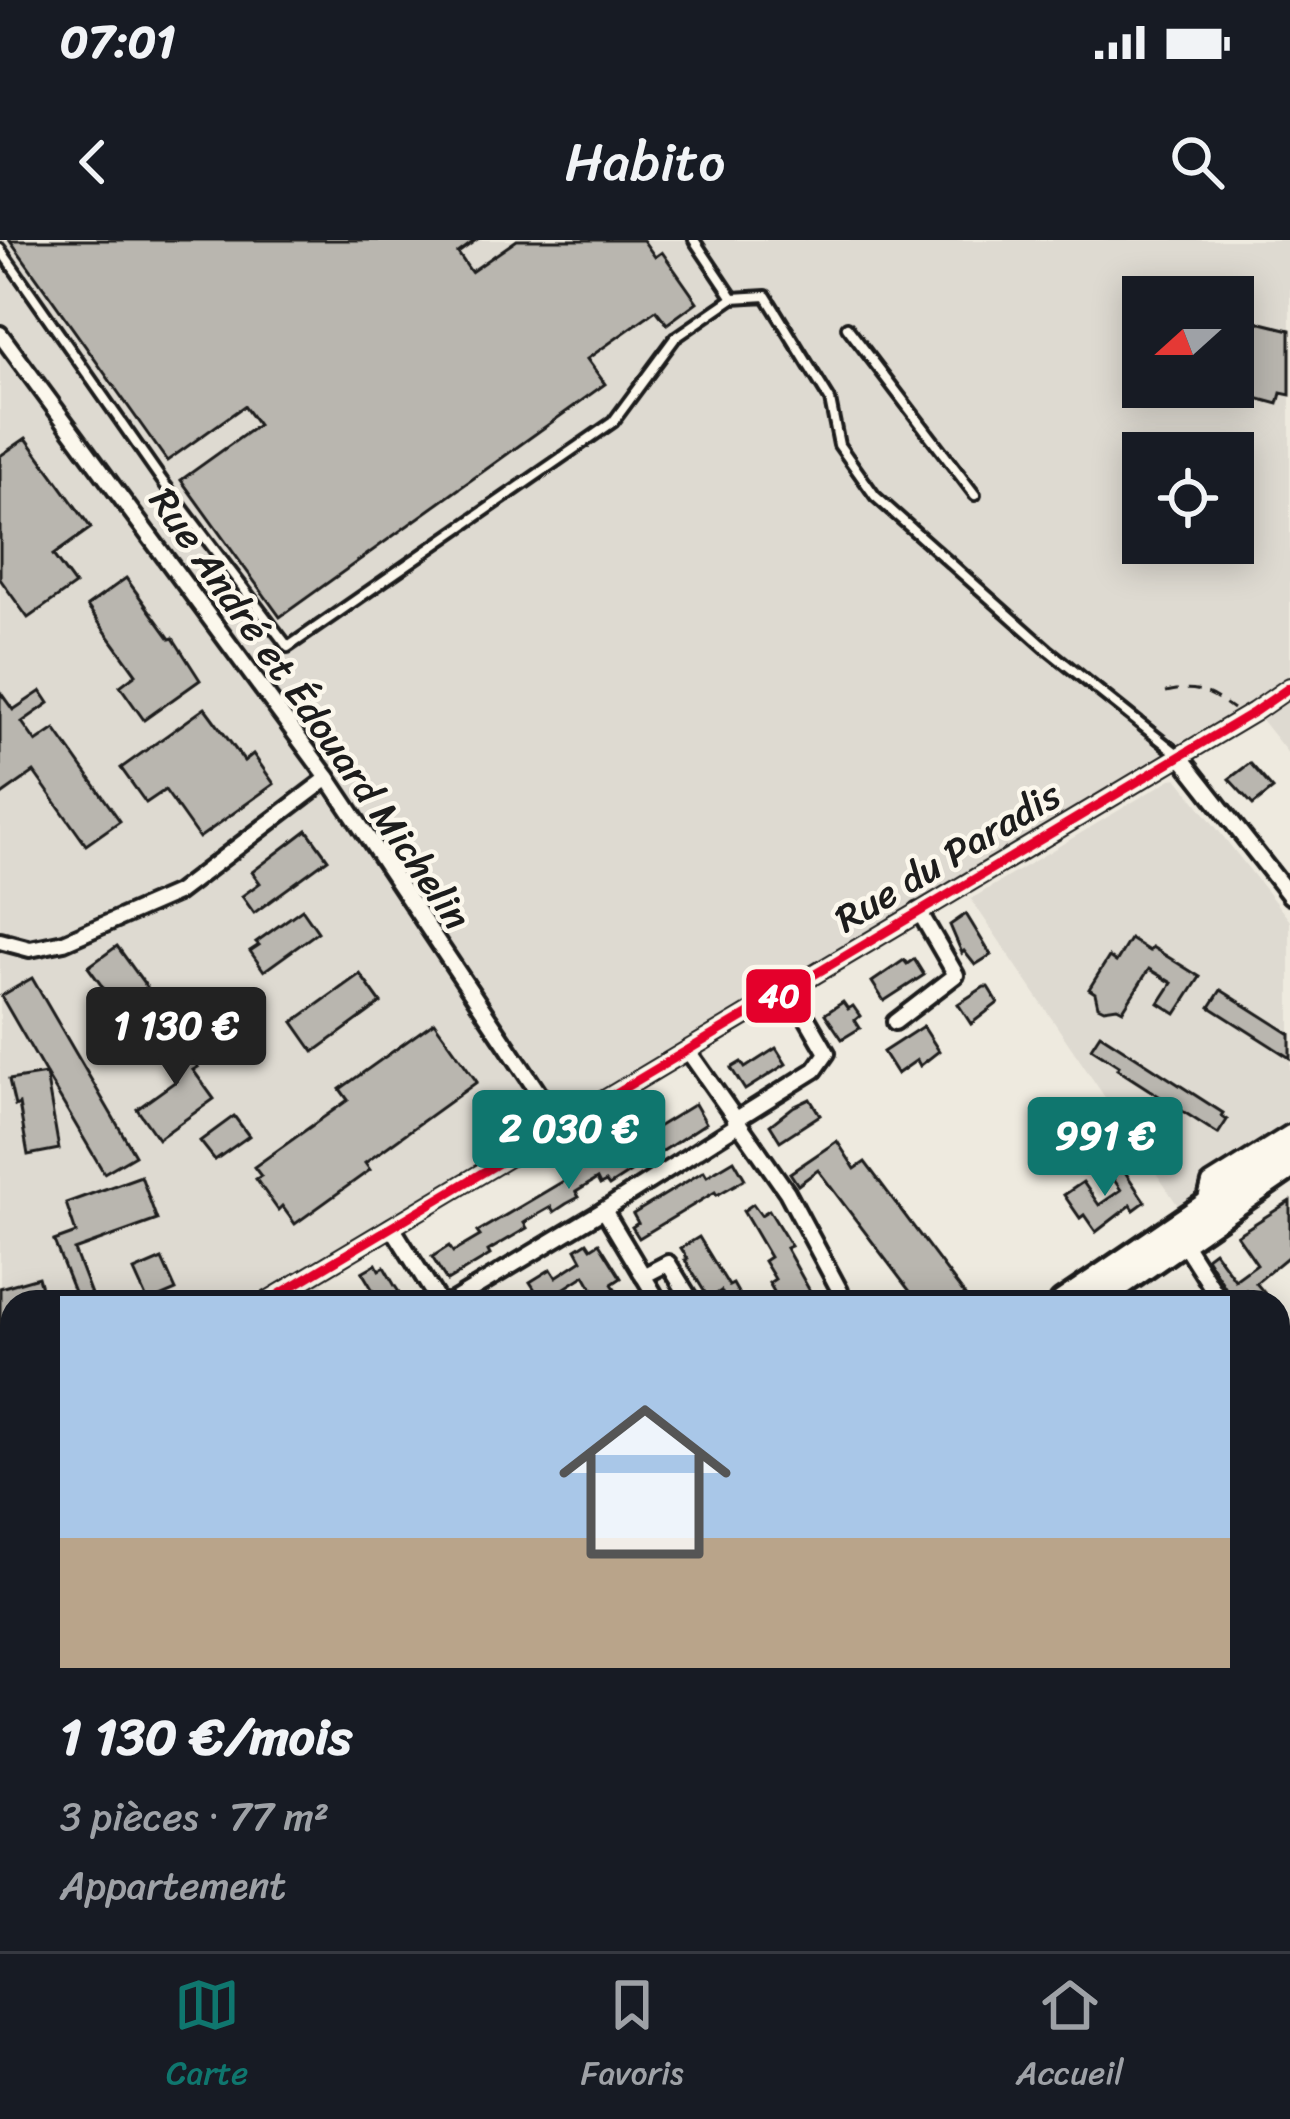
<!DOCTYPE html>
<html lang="fr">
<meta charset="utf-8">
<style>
:root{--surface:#171b24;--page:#20242c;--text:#f1f3f6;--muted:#9ea1a6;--line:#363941;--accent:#0f766e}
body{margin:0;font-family:Sriracha,sans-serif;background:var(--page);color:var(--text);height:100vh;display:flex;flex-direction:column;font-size:45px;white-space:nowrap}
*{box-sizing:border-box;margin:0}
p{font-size:39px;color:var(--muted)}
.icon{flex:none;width:66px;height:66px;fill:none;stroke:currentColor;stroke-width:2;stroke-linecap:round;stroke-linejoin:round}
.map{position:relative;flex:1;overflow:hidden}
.sheet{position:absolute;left:0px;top:1050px;width:1290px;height:663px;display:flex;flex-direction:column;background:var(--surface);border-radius:36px 36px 0 0;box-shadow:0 6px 30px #0003}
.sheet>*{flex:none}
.needle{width:78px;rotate:249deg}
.fabs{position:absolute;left:1122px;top:36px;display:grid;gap:24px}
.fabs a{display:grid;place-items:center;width:132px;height:132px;border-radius:0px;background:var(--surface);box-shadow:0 6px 30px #0003;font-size:60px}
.price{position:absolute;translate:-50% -102px;padding:0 27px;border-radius:12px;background:var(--accent);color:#fff;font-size:39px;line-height:78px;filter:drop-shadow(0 3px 6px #0008)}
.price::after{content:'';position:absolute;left:50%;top:72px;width:36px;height:27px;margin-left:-18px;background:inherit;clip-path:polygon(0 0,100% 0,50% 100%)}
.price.current{background:#222;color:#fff}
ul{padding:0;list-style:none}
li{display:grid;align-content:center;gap:24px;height:636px;padding:0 60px}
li+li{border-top:3px solid var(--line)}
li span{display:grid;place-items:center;height:372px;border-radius:0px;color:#555}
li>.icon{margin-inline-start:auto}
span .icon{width:216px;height:216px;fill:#fffc;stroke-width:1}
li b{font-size:51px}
.status{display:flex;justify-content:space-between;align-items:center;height:84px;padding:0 60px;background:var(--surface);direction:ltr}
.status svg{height:33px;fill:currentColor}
header{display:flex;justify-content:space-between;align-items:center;height:156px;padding:0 60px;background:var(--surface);font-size:54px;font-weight:600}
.tabs{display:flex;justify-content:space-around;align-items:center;height:168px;border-top:3px solid var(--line);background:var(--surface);font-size:33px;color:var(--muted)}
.tabs a{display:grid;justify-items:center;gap:6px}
.tabs .current{color:var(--accent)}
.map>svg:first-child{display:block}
.built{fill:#dedad1;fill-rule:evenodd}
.building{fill:#b9b6af;stroke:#1c1c1c;stroke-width:3}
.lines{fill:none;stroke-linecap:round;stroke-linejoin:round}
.lane-casing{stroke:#1c1c1c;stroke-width:16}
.street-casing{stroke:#1c1c1c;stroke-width:22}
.secondary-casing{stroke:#1c1c1c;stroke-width:30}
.primary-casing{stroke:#1c1c1c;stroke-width:30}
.path{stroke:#1c1c1c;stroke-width:3;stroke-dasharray:12 9;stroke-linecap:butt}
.lane{stroke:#fbf7ec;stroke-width:8}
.street{stroke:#fbf7ec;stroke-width:14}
.secondary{stroke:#fbf7ec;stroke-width:21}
.primary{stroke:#fbf7ec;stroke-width:21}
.bus-1-casing{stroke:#fbf7ec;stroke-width:18}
.bus-1{stroke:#e4002b;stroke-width:9}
.labels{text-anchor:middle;stroke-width:9;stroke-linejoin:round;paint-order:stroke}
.street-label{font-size:39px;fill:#1c1c1c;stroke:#fbf7ec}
.line-badge{stroke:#fbf7ec;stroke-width:4.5}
.badge-label{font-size:33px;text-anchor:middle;font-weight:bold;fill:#fff}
</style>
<div class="status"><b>07:01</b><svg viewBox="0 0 49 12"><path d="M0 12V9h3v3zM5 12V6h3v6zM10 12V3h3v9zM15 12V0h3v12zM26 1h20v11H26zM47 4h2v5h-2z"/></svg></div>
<header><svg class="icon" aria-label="back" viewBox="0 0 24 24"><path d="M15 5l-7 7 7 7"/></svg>Habito<svg class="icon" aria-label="search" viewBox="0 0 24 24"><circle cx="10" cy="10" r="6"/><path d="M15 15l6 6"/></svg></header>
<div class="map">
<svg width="1290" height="1711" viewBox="0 0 1290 1711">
<rect width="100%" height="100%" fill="#eeeadf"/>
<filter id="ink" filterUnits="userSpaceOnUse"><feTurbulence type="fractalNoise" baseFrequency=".00833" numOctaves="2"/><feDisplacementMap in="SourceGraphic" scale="24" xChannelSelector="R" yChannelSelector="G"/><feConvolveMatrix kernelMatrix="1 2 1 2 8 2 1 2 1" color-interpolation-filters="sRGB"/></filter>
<g filter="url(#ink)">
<!-- built -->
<g class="built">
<path d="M0,0H1290V516L1255,472L315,1033L335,1062H12V1701H126L112,1711H0ZM1143,57H1233V147H1143ZM1143,213H1233V303H1143Z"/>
<path d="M1177,538L1290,681V893L1179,967L971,659L1171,539Z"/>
</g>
<!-- building -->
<g class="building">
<path d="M10,0H476L458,13L471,32L517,0H643L655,17L662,12L697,62L667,84L656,70L587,119L605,144L280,377L181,240L258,185L244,166L167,221Z"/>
<path d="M1233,76L1290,90V155L1281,153L1278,164L1245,155L1248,145L1233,141Z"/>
<path d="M26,198L91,288L53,315L75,345L28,378L0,339V216Z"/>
<path d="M126,338L170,399L173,398L200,440L144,480L120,446L136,434L87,366Z"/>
<path d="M41,451L49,463L22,482L36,502L55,489L120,581L86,605L34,532L0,556V452L13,470Z"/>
<path d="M205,468L244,521L253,514L274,544L199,598L165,550L146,563L121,528Z"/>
<path d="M1250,523L1273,549L1253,565L1229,539Z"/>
<path d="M307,590L328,619L254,673L242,656L260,643L252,632Z"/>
<path d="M302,669L318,692L264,731L250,711L259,705L256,702Z"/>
<path d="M966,674L991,715L975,725L964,711L962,713L950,685Z"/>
<path d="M1130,699L1149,711L1152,707L1200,737L1176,774L1159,763L1172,743L1149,729L1123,770L1117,767L1104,769L1098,766L1095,753L1089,749L1109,717L1116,722Z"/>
<path d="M117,706L157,761L128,782L88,727Z"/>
<path d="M914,719L924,735L884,761L872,742L904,720L907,724Z"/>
<path d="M360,734L381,763L314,812L293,782Z"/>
<path d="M32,738L135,915L104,933L46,834L59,909L28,915L19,864L15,866L9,840L46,834L1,756Z"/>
<path d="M984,747H988L998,763L971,784L958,764Z"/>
<path d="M1221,750L1290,794V818L1210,767Z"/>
<path d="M843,762L848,769L853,766L860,776L855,780L860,788L842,799L825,774Z"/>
<path d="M434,782L477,842L365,923L370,930L295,984L282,966L278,970L256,939L261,936L254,927L348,860L340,849Z"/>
<path d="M923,786L939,811L920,826L917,820L897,834L883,812Z"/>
<path d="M176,788L195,815L191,818L198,827L193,830L214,859L158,899L137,869L176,841L170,832L175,828L156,802Z"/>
<path d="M1100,794L1223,873L1221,876L1227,880L1218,894L1117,829L1119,826L1091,808Z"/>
<path d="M776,808L786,824L745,850L731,828L741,822L745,828Z"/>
<path d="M810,859L820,875L780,901L770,885L793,867Z"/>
<path d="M695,864L706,883L609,946L606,942L600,945L597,939L576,952L579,957L566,964L554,972L551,967L530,979L524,983L527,988L488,1011L490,1015L447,1041L432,1017L449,1006L453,1012L480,996L477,992L567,939L565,935L593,918L598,928L644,900L641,897Z"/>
<path d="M234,876L249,896L215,920L200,901Z"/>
<path d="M837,901L855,929L865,922L970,1062H918L818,930L798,945L790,933Z"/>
<path d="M734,920L745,939L717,955L715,952L639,998L632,987L638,983L633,974L704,931L707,936Z"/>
<path d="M1117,920L1145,962L1134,970L1131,965L1096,992L1084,975L1080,978L1064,955L1083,942L1099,965L1121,950L1105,927Z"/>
<path d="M141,936L157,980L74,1010L94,1062H78L54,1001L76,993L66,963Z"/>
<path d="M1290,961V1015L1256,1043L1266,1055L1256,1062L1246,1050L1233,1060L1206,1017L1214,1011L1235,1040L1257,1024L1237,995Z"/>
<path d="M753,964L761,975L769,970L791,1006L786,1008L816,1062H780L769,1043L775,1039L764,1021L770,1017L743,971Z"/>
<path d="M699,997L729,1046L733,1044L741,1058L727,1062L721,1051L709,1059L685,1020L688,1019L681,1008Z"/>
<path d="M587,1002L591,1008L599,1003L621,1038L612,1044L616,1050L599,1060L585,1035L543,1062L530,1042L551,1029L556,1037L582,1020L576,1009Z"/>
<path d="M162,1019L176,1050L148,1062L134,1031Z"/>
<path d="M376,1024L379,1030L384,1027L395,1046L399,1052L394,1055L398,1062H380L362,1032Z"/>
<path d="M38,1037L45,1062H12V1096L0,1091V1048Z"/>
<path d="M12,1565V1711H5L0,1701V1570Z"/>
</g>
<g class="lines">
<defs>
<g id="lane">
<path d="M694,0L733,58"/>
<path d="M0,9L163,242L288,407L613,182L675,98L733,58L766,56L830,160L839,205L875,256L1048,410L1179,515"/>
<path d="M847,87L975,255"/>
<path d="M0,1562L12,1556"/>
<path d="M28,1711L46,1701"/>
</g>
<g id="street">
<path d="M0,94L328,538L560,885"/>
<path d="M1180,516L1290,656"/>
<path d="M0,701L30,709L64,702L177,653L328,538"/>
<path d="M895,782L956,735L919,671"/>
<path d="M688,811L787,952L840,1051V1062"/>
<path d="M735,880L815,830L827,813L790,749"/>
<path d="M1205,963L1210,943L1290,893"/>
<path d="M604,970L659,1062"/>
<path d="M392,987L439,1062"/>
<path d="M1183,1002L1221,1062"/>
<path d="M643,1036L668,1023L692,1062"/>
<path d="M266,1062L1254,472L1290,447"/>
<path d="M451,1062L604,970L739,884"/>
<path d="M1278,1146L1287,1163"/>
<path d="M1278,1535H1290"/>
<path d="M314,1701L318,1711"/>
<path d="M640,1701L645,1711"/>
<path d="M677,1701L683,1711"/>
<path d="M868,1701L874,1711"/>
<path d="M1182,1701L1190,1711"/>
</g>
<path id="secondary" d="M0,1181L12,1200"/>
<g id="primary">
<path d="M1062,1062L1290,907"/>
<path d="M1096,1062L1290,928"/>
<path d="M112,1711L127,1701"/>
<path d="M152,1711L166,1701"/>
</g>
</defs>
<!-- lane casing -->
<use href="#lane" class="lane-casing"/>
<!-- street casing -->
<use href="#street" class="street-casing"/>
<!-- secondary casing -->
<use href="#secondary" class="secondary-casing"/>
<!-- primary casing -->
<use href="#primary" class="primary-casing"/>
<!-- path -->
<g class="path">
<path d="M1166,452C1196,445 1208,451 1233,469"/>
<path d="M440,1711L447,1701"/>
</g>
<!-- lane -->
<use href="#lane" class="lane"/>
<!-- street -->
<use href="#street" class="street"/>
<!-- secondary -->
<use href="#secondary" class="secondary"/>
<!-- primary -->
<use href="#primary" class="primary"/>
<defs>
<path id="bus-1" d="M266,1062L1254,472L1290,447"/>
</defs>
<!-- bus-1 casing -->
<use href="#bus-1" class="bus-1-casing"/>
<!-- bus-1 -->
<use href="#bus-1" class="bus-1"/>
</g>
</g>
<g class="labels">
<!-- street labels -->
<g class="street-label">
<text transform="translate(311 468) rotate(55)" y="14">Rue André et Édouard Michelin</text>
<text transform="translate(947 616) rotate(-31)" y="14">Rue du Paradis</text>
</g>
</g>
<rect class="line-badge" x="744" y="727" width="69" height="58" rx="12" fill="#e4002b"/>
<g class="badge-label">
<text x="779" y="767">40</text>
</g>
</svg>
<div class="fabs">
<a><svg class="needle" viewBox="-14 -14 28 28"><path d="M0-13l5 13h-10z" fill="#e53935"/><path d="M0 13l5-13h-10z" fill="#9ea1a6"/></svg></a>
<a><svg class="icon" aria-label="locate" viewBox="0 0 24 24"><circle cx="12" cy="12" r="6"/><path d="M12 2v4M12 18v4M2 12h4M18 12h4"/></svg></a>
</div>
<b class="price current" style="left:176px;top:849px">1 130 €</b>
<b class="price" style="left:569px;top:952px">2 030 €</b>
<b class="price" style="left:1105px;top:959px">991 €</b>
<section class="sheet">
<ul>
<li><span style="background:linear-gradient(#a9c7e8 65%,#b9a48a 0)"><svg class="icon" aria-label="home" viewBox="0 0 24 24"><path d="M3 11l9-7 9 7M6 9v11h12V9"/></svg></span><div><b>1 130 €/mois</b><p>3 pièces · 77 m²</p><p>Appartement</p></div></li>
</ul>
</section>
</div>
<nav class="tabs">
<a class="current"><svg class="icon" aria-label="map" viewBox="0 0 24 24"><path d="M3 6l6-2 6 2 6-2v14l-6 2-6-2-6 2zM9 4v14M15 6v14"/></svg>Carte</a>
<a><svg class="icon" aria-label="saved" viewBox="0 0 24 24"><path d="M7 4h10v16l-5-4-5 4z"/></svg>Favoris</a>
<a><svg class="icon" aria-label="home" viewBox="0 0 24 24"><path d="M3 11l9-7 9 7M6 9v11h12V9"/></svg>Accueil</a>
</nav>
